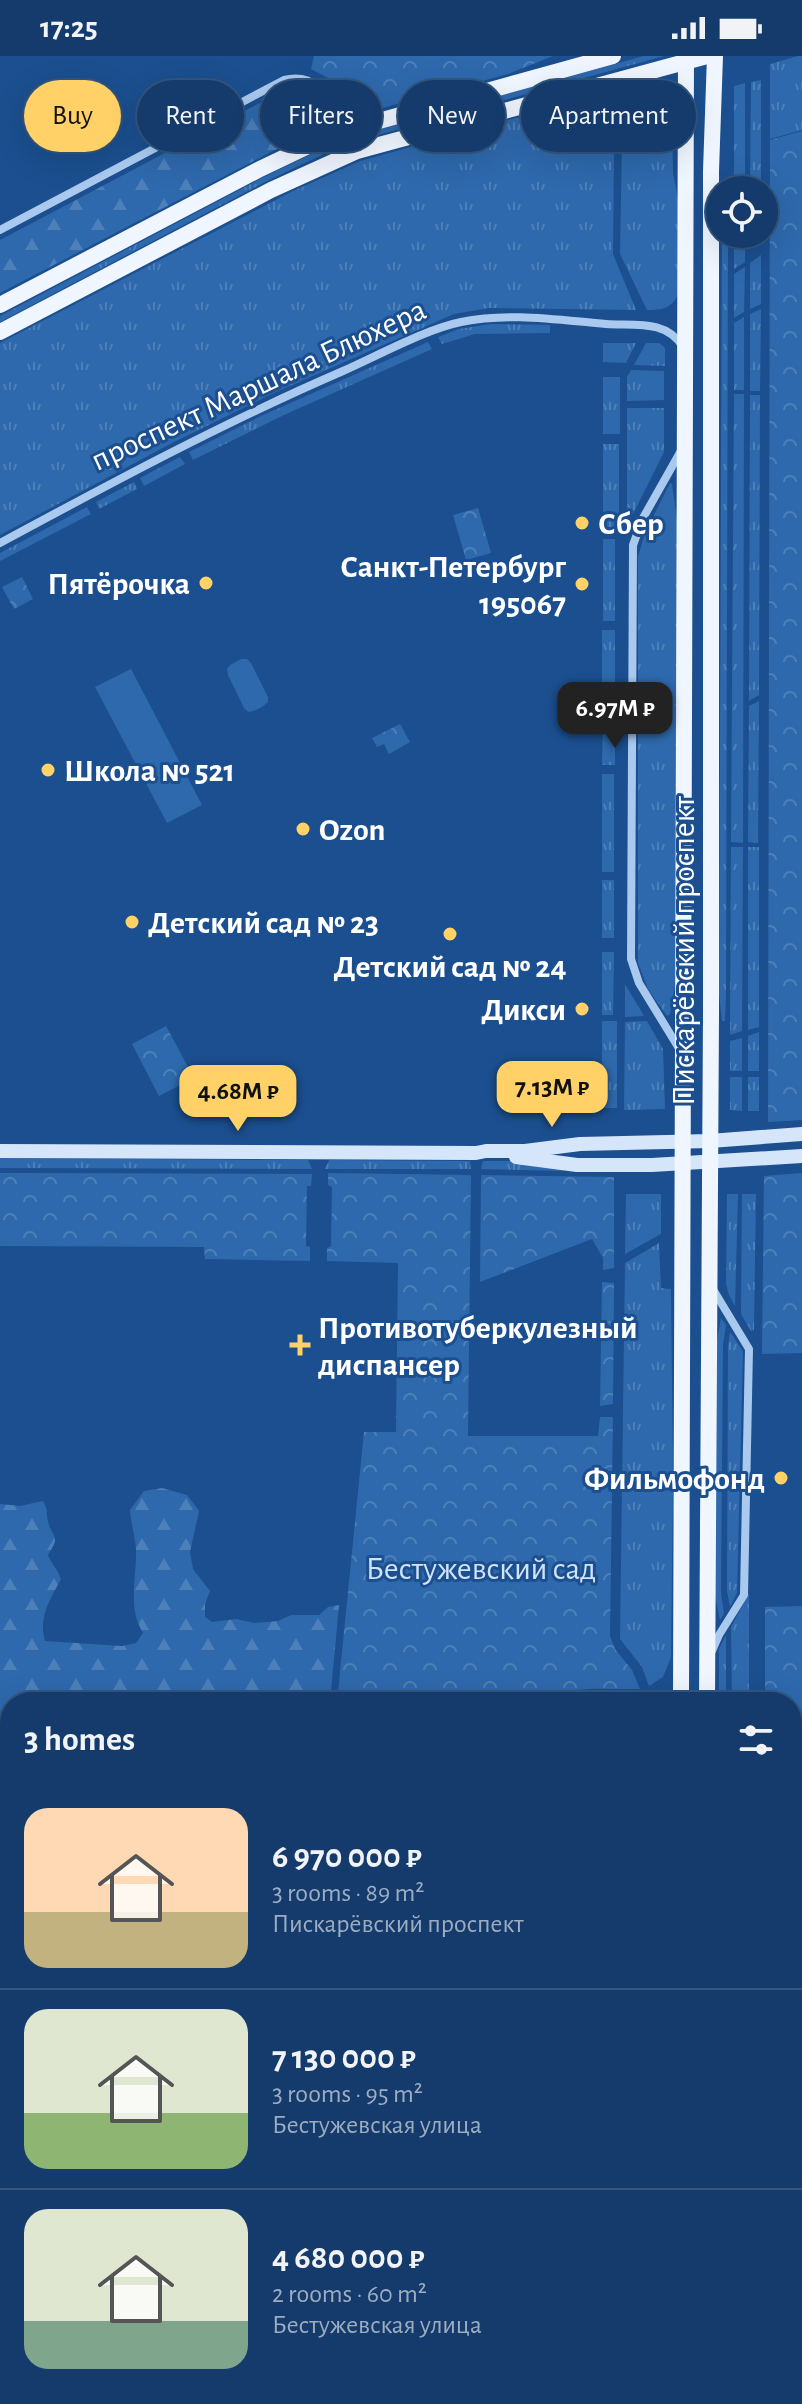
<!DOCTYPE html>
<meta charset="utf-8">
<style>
:root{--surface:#143b6b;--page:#1d4271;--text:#f1f3f6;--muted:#9dadc1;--line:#33557e;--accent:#ffd166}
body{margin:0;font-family:"Alegreya Sans",sans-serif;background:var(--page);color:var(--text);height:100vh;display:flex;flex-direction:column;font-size:30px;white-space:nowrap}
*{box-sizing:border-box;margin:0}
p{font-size:26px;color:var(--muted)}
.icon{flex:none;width:44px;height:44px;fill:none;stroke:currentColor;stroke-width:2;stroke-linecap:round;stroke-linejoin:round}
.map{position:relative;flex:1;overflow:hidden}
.panel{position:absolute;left:0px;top:1636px;width:802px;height:712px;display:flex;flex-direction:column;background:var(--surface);border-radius:32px 32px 0 0;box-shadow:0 8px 32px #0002,0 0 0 2px var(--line)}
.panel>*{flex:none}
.top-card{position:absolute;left:24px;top:24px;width:754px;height:72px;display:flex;gap:16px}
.buttons{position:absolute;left:706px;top:120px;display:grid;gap:16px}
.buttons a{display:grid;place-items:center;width:72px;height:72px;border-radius:50%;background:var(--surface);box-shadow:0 8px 32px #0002,0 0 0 2px var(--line);font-size:40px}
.price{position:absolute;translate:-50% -68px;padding:0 18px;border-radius:16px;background:var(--accent);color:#111;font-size:26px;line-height:52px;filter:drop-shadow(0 2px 4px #0008)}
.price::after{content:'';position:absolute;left:50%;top:48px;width:24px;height:18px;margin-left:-12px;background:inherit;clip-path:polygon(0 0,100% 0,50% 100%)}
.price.selected{background:#222;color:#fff}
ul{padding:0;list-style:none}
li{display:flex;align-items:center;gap:24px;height:200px;padding:0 24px}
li+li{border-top:2px solid var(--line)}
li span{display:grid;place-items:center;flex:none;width:224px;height:160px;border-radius:24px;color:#555}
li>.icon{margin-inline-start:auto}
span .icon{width:96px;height:96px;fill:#fffc;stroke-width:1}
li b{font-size:34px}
h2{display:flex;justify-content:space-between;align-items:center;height:96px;padding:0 24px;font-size:34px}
.chip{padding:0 28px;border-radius:36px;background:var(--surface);box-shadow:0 8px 32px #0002,0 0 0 2px var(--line);font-size:28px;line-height:72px}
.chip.selected{background:var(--accent);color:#111}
.status{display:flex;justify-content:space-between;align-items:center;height:56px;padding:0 40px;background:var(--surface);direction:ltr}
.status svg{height:22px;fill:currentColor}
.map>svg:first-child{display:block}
.grass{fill:url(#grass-tufts)}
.forest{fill:url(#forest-firs)}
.park{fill:url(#park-crowns)}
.garden{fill:#2e69ad}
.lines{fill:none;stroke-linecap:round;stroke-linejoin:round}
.street{stroke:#a9c9ee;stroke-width:8}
.secondary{stroke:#d6e6fa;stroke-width:14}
.primary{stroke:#f0f6ff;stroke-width:16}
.tram{stroke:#fff;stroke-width:2}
.poi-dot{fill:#ffd166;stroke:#1b4f8f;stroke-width:3}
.labels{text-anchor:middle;stroke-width:6;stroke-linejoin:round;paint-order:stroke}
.street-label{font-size:32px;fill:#fff;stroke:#1b4f8f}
.poi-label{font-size:32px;font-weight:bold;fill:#fff;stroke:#1b4f8f;text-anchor:start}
.park-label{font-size:32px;fill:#cfe3fa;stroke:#1b4f8f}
</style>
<div class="status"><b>17:25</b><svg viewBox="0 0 49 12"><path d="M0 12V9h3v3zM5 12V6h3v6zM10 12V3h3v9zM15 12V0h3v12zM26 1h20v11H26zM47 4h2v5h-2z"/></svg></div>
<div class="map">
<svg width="802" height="2348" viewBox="0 0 802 2348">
<defs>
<pattern id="grass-tufts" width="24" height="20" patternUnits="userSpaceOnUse" patternTransform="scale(2)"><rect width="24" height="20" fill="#2e69ad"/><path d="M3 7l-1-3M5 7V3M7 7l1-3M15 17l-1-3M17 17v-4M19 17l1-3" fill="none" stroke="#4d80b9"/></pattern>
<pattern id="forest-firs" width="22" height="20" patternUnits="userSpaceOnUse" patternTransform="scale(2)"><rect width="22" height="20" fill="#2e69ad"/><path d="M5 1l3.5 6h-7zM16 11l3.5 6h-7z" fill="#4d80b9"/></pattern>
<pattern id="park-crowns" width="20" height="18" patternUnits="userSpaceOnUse" patternTransform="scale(2)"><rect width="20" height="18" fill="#2e69ad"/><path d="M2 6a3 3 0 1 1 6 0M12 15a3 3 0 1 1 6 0" fill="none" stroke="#4d80b9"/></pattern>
</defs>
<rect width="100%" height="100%" fill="#1b4f8f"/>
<!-- grass -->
<g class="grass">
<path d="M644,0H664L378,79L375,77L377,73Z"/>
<path d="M798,0H802V74L770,83V8Z"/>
<path d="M761,24V134H750L751,26Z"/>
<path d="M745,27V134H734V30Z"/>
<path d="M641,35L642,43L614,87L613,198L636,254L489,252L454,258L274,337L174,386L0,479V287L291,136L360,105L515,62L558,56Z"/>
<path d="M649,46L672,49L673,117L679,149L678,238C672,253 661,254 647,254L620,198L622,88Z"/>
<path d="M330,89L332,94L265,126L0,266V260L262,122Z"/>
<path d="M722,178H728L726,937L725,965H722L719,938Z"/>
<path d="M734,178H745V206L734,213Z"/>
<path d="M761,199V248L750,253V207Z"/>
<path d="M745,211L744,256L734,262V218Z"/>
<path d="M761,253L760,335H750V258Z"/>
<path d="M744,261V334H734V267Z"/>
<path d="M491,268L550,269V277L475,278L442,288L438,281L459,273Z"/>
<path d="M428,286L432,293L284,359L193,404L189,396L261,360Z"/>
<path d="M603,287H636L626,307L603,306Z"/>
<path d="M646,287H659L665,292V310L634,309Z"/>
<path d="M631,314L664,315V344L627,345V321Z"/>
<rect x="603" y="321" width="17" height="57"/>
<path d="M734,338H744L743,787L731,786Z"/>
<path d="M750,339H760L759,639L749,645Z"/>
<path d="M627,352H664V396L630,464L627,466Z"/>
<rect x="603" y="388" width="16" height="83"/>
<path d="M180,401L185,408L144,430L140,422Z"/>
<path d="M134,426L137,433L99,453L96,446Z"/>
<path d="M670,427L672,428L678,472L676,923L670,958L667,960L648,933L638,907V501L645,477Z"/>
<path d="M87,451L91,458L0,505V497Z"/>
<rect x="603" y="483" width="12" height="82"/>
<rect x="602" y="574" width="13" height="67"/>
<path d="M759,645L758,787L748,786L749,650Z"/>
<path d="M603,656H615V709H602Z"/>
<rect x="602" y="718" width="12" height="98"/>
<path d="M731,791H743L742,975L730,979Z"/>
<path d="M748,791H759V971L748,974Z"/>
<rect x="602" y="824" width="12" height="58"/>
<path d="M602,896H614L613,959H602Z"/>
<path d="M625,928L644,960L625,961Z"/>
<rect x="602" y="965" width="15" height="87"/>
<path d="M647,965L663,993L665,1053L624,1054L625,966Z"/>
<path d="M759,976V1015H748V980Z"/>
<path d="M742,982V1015H730V985Z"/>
<path d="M730,1021H742V1055L730,1054Z"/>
<rect x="748" y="1021" width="11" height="34"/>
<path d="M0,1102L308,1104L312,1113L0,1112Z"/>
<path d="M329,1104L470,1105L471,1113H325Z"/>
<path d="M483,1105H515L566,1115L481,1113Z"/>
<path d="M626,1138H661V1178L625,1198Z"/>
<path d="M727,1138H738L735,1250L729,1239L726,1228Z"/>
<path d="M742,1138H756L754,1274L751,1275L741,1258Z"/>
<path d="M659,1187L661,1232L671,1233L673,1424L671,1601L663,1621L649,1630L642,1611L620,1583L625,1207Z"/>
<path d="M721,1262L726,1269L723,1289L721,1537L724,1558L720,1564L714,1534L716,1290Z"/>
<path d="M730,1276L743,1295L737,1537L730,1551L727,1535L728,1291Z"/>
<path d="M749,1537V1646H732L731,1571Z"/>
<path d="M726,1579V1646H719V1593Z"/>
</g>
<!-- forest -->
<g class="forest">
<path d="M299,31C313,36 321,44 324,59L317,72L0,237V184L288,32Z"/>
<path d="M162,1432L187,1439L199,1455L190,1496L193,1513L210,1535L205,1548V1561L212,1566L236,1563L254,1567L278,1565L291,1559H319L328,1551L339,1549L330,1646H10V1680L0,1677V1448L20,1450L43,1445C48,1453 46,1457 48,1466C53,1483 61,1479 48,1499C51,1508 58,1513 61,1523C50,1544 38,1561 45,1585L122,1590L136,1587L143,1577C127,1551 137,1522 136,1493C135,1480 131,1468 130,1454L144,1435Z"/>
</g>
<!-- park -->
<g class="park">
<path d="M314,0H553L508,18L364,57L349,51L330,23L311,13Z"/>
<path d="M802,75V1064L768,1066L770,84Z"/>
<path d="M478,452L491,497L466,504L453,459Z"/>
<path d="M22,521L33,543L14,553L2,531Z"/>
<path d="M400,668L410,686L389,698L384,688L377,691L372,682Z"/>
<path d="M166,970L194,1022L159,1040L132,988Z"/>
<path d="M0,1117L312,1118L311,1130H307L306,1190L310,1191V1205L205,1203L204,1191L0,1190Z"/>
<path d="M328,1117L471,1119L468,1380H598L600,1361H613L610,1580L615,1593L632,1614L640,1633C607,1634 566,1628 537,1646H337L364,1376H396L398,1207L327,1205V1192L331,1190L332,1131L328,1129Z"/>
<path d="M802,1117V1297L762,1298L764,1120Z"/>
<path d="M481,1119L614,1121V1212L603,1214V1202L592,1183L480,1226Z"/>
<path d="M602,1226L614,1227L613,1348L600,1350Z"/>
<path d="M802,1550V1702L792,1704V1646H765V1551Z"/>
<path d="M331,2338H520L463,2348H331Z"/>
<path d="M592,2338H644L646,2348H592Z"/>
</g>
<!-- garden -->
<g class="garden">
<path d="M241,603H247L251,607L268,641V646C263,651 256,655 248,656L244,652L228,619L227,613L230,609Z"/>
<path d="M131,613L202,749L167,767L95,631Z"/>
</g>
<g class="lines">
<!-- street -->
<g class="street">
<path d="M0,174L284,24C320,15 332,48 349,72"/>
<path d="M0,487C113,426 225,366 343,315C377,300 426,273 461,266C509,256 558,264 606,268C634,270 666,263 683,291"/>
<path d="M680,994L639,927L631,903L633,489L643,462L682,393"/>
<path d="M712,1595L719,1579L744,1539L749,1293L714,1235"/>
</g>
<!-- secondary -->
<g class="secondary">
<path d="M0,1095L476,1097L486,1095H525L580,1088L710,1085L802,1078"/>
<path d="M516,1101L577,1109H652L802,1100"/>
<path d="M792,1737L802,1736"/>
<path d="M792,1752L802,1750"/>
<path d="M792,2289H802"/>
<path d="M567,2338L568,2348"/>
<path d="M582,2338V2348"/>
</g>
<!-- primary -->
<g class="primary">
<path d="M0,249L260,113L325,82L350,73L613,0"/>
<path d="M0,276L271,134L357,95L707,0"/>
<path d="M681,1646L686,0"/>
<path d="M707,1646L711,958V115L715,0"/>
<path d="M681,2338L682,2348"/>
<path d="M705,2348V2338"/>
</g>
<!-- tram -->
<path class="tram" d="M658,2338L659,2348"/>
</g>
<!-- markers -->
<g class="poi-dot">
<circle cx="582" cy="467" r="8"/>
<circle cx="206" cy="527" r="8"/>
<circle cx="582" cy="528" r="8"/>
<circle cx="48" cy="714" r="8"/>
<circle cx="303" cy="773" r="8"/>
<circle cx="132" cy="866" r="8"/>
<circle cx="450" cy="878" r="8"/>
<circle cx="582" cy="953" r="8"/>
<path d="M296 1277h8v8h8v8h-8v8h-8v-8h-8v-8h8z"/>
<circle cx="781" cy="1422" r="8"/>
</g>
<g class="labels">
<!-- street labels -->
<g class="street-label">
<text transform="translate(258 328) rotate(-25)" y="11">проспект Маршала Блюхера</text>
<text transform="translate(683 895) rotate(-90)" y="11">Пискарёвский проспект</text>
</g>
<!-- poi labels -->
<g class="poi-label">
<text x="598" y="478">Сбер</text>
<text x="566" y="521" text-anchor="end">Санкт-Петербург<tspan x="566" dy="37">195067</tspan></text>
<text x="190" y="538" text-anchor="end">Пятёрочка</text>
<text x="64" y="725">Школа № 521</text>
<text x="319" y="784">Ozon</text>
<text x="148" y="877">Детский сад № 23</text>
<text x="450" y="921" text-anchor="middle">Детский сад № 24</text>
<text x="566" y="964" text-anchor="end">Дикси</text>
<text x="318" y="1282">Противотуберкулезный<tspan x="318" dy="37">диспансер</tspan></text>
<text x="765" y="1433" text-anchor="end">Фильмофонд</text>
</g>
<!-- park labels -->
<g class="park-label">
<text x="481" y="1523">Бестужевский сад</text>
</g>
</g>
</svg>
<div class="buttons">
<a><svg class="icon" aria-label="locate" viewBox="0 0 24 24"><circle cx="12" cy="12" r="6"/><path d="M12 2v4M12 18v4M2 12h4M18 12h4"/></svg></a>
</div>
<b class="price selected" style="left:615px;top:694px">6.97M ₽</b>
<b class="price" style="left:552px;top:1073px">7.13M ₽</b>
<b class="price" style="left:238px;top:1077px">4.68M ₽</b>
<div class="top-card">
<a class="chip selected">Buy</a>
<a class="chip">Rent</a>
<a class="chip">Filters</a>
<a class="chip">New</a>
<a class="chip">Apartment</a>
</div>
<section class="panel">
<h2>3 homes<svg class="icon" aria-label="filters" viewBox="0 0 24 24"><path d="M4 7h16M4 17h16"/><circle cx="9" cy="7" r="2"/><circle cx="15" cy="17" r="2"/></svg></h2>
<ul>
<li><span style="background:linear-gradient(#ffd9b3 65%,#c2b280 0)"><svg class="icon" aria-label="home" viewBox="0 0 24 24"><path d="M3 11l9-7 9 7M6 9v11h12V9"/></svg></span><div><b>6 970 000 ₽</b><p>3 rooms · 89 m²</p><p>Пискарёвский проспект</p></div></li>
<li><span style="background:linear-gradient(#dfe7d0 65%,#8fb573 0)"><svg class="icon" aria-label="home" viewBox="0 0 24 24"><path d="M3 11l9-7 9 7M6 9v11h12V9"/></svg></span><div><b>7 130 000 ₽</b><p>3 rooms · 95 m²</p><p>Бестужевская улица</p></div></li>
<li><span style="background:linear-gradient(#dfe7d0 70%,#7fa58c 0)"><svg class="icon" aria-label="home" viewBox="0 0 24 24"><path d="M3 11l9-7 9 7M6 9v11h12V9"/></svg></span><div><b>4 680 000 ₽</b><p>2 rooms · 60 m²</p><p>Бестужевская улица</p></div></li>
</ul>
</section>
</div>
